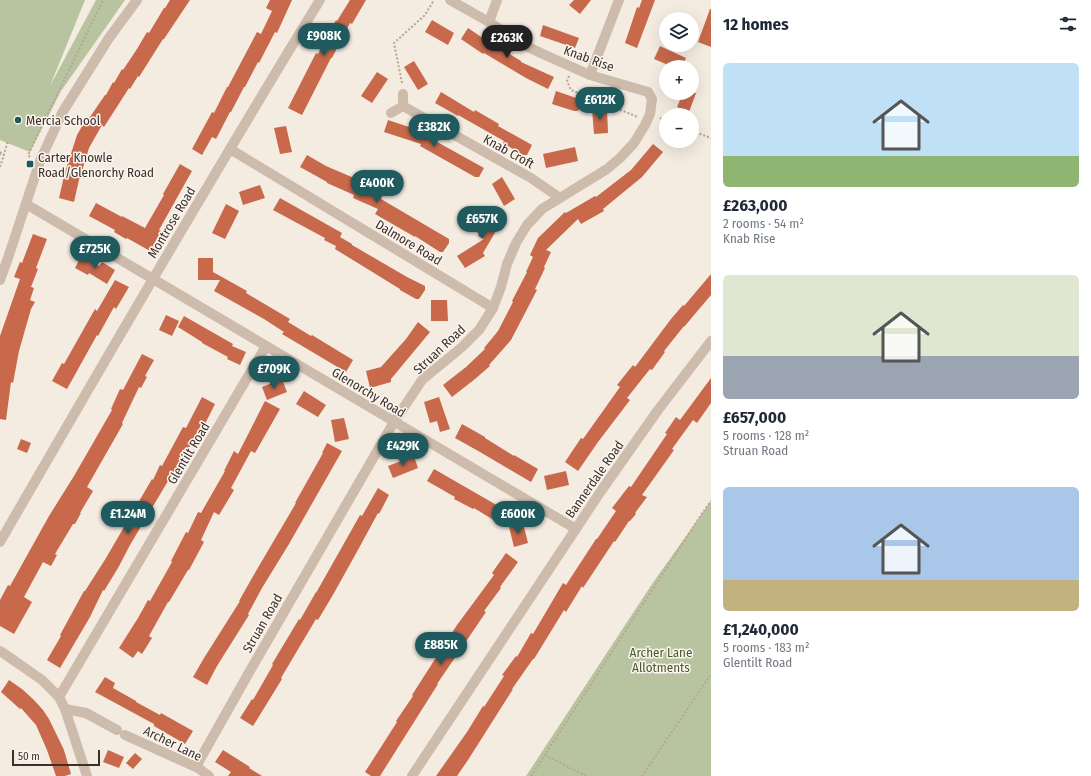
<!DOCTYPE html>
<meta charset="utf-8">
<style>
:root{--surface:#fff;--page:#f6f6f7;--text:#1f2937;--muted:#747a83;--accent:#1f5a5e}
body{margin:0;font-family:"Fira Sans Condensed",sans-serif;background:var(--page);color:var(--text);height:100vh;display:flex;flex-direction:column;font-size:15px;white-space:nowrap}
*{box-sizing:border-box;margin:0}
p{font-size:13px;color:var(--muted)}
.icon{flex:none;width:22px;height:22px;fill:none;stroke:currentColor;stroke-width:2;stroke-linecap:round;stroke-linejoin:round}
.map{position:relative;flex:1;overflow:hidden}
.drawer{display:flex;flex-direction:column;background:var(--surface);width:380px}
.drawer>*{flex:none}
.tools{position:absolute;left:659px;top:12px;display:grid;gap:8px}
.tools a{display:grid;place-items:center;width:40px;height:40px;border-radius:50%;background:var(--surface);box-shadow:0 4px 16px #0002;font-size:20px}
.scale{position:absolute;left:12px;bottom:10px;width:88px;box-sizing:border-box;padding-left:4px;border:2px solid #3b302b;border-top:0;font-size:11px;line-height:14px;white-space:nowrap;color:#3b302b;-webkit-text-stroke:3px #fbf5ee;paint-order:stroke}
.price{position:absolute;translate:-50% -34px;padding:0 9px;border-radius:14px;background:var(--accent);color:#fff;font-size:13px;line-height:26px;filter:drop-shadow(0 1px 2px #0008)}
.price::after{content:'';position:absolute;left:50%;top:24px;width:12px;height:9px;margin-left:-6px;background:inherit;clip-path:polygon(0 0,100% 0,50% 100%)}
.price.on{background:#222;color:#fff}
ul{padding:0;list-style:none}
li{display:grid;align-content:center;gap:8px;height:212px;padding:0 12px}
li span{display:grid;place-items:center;height:124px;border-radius:6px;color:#555}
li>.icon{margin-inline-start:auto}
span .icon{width:72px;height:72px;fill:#fffc;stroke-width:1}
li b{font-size:17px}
h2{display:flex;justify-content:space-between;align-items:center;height:48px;padding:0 12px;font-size:17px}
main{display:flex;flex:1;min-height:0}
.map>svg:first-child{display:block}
.green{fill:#b8c4a0}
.building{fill:#c8694b}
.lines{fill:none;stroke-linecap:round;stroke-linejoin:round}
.path{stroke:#b9a596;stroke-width:2;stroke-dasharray:2 2;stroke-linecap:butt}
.minor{stroke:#cdbbac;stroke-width:10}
.poi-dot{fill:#1f5a5e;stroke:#fbf5ee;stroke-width:1.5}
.labels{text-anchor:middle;stroke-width:3;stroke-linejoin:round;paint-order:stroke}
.street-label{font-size:13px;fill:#3b302b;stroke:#fbf5ee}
.poi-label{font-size:13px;fill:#3b302b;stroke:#fbf5ee;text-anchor:start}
.park-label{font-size:13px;fill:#4a5a2e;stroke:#fbf5ee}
</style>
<main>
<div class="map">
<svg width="711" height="776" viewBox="0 0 711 776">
<rect width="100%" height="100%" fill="#f4ebe1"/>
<!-- green -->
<g class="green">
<path d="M0,0H85L50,86L96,0H125L61,91L30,152L0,140Z"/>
<path d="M711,501V776H526L652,584Z"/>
</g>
<!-- building -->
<g class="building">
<path d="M170,0H190L164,39H163L139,77L138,76L130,89L129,88L104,127L102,125L89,148L82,171H81L74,202L59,198L65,172L77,135L86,119L88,120L105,95H106L113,82L114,83L122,69L123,70L137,49L147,32L149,33L164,8H165Z"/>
<path d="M270,0H292L277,33L275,32L259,63L258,62L245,87H244L231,112H230L216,139L212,137L202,155L192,149L212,112L214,113L227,87H228L257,32L261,34L272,11L266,8Z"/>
<path d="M350,0H366L352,24L350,23L332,58H331L302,115L288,108L316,53L318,54L336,20L337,21Z"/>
<path d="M574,0H591L580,14L569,5Z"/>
<path d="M642,0H655L637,48L625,43L637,7L639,8Z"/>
<path d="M710,9H711V47L698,42Z"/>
<path d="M432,20L454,33L448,45L425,32Z"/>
<path d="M543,25L579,38L575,48L540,36Z"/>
<path d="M468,28L499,49L500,48L521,61V62L554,77L548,89L526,78L484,53L483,54L461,39Z"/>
<path d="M660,46L686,58L682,67H673L654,59Z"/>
<path d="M414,61L428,84L418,90L404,67Z"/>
<path d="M377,72L388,79L372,103L361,96Z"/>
<path d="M556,91L582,100L578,111H574L552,104Z"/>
<path d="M441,92L474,112L475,110L499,124L498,126L532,145L527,155H523L503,143L504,141L458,115V116L435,103Z"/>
<path d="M683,93H696L689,112L677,107Z"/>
<path d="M607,108L608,133L594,134L592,109Z"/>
<path d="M388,120L412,128L484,168L479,177H475L420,146L421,144L384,132Z"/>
<path d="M286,126L292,152L280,154L274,128Z"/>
<path d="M653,144L663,152L642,177L603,209L604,211L581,224L578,219L546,250L551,252L544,267L545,268L535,289L537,290L511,340L489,365L490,366L475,379L452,397L443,385L466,367L485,349L484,348L498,331L513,302L512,301L527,272H526L533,257L530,255L538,238L565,212L566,213L595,196L596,197L631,170Z"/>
<path d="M575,147L578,161L546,168L543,154Z"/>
<path d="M307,155L326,166L354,178L353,181L383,194L381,199L449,239V243L443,252H440L415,236V237L375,214L378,209L353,198L354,195L327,183V182L300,167Z"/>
<path d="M180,164L192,171L159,230L161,231L150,251L127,238L126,239L114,232L115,230L89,216L96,203L122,217V216L145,228L164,195L163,194Z"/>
<path d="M502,177L515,199L504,206L492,184Z"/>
<path d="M260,185L265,198L243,205L239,192Z"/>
<path d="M280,198L342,233L340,237L352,244V245L407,277L425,286V290L419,299H416L400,290V289L335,249L336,246L324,240L325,238L273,210Z"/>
<path d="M226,204L239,211L225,239L212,233Z"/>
<path d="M498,210L506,214L497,231H496L483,253L485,256L465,268L457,256L484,239L478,236L489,215L493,218Z"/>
<path d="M33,234L47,239L36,268L38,269L31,287L34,288L30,300L35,302L31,309L19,351L13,383L11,382L6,420L0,419V336L20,279L14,277L20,262L22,263Z"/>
<path d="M81,256L99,266L102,262L115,270L107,284L89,273L88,275L75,268Z"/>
<path d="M198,258H213V272L247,291L246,293L290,319L288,322L311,336L312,335L353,360L346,372L282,334L284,332L264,319L214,291L220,280H198Z"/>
<path d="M711,274V295L684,327V326L664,351L665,352L652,370L650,369L627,398L630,400L598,442L578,471L565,462L581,438L583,439L620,387L617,385L633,365L635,367L671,319L683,305L684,306Z"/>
<path d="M115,280L129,287L116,309L114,307L98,336L97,335L67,389L52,381L62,363L64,364L95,309L97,311Z"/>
<path d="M431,300H447L448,321H431Z"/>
<path d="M166,315L179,321L172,336L159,330Z"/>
<path d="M184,316L233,344L232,346L246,352L240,365L227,359L228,357L202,343V342L178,327Z"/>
<path d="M418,322L430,332L391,379V382L370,388L366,371L381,367L406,339Z"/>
<path d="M142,354L154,360L145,376L147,377L141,388L139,387L122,423L123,424L87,487L93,491L80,513H81L75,524H73L55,554L57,555L51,566L43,562L24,597L32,602L14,634L0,626V600L8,585L10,586L49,516L74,476L112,410L111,409L120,389L123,390Z"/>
<path d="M711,378V403L697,423L693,420L672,449L674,450L642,495L647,497L635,513L636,514L630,521H629L615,542L614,541L583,588L582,586L566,612L564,610L534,659H533L512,689H513L468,760L457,776H436L467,732L483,706L484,707L504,676L502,675L516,656L517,657L531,633L533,634L563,583L566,585L596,539H597L616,511L612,508L629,486L631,487L667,434L665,433L676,417L680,420Z"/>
<path d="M282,379L287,392L267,400L262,387Z"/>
<path d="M304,391L326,405L318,417L296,404Z"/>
<path d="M202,397L215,404L204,426L201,425L178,469L176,468L169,482L168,481L130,545L118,568L104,591L103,590L90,617L60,668L47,660L61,636L60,635L84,591H85L106,558L152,479L153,480L160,465L162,466L183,427L186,428Z"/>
<path d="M439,397L450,429L440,432L437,421L430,423L424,402Z"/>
<path d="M265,401L280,409L255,453L251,451L231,488L234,490L219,515L214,512L201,540L204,542L189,570H188L169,602H168L149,636L152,638L142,654L138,651L133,658L119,648L138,618L148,600L150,601L172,562L171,561L186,532L188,533L198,512L201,513L225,471H224L234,451L238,454Z"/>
<path d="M344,418L349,439L335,442L331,420Z"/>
<path d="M462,424L485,437V438L514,456V455L538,469L531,482L480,452L455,438Z"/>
<path d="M21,439L31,443L27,453L17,449Z"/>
<path d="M327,443L342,451L289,544L262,588L248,614L249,615L217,666L207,685L193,677L204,658L240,601H239L252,578L296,503H295L323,453H322Z"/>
<path d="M414,456L418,468L393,478L388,466Z"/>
<path d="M434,469L507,511L500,524L474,508L473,509L454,499L455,497L427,481Z"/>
<path d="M566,471L569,485L547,490L544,476Z"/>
<path d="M378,488L389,495L379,514L378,513L359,548L334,593L318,620L316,619L281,678L282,679L253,726L240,718L252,699L253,700L273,665L272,664L299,619L300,620L316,592V593L360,515L362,516Z"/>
<path d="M523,523L528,543L514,547L509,527Z"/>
<path d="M506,553L518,562L500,587L501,588L484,611L486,612L437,684H438L380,776H371L365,772L397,722L396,721L413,696L412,695L428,670L457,625L494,575L492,573Z"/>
<path d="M105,677L115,683L113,688L136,701V702L160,715L161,713L193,731L185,744L154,726V724L95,692Z"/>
<path d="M9,680L22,689L34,700L43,710L49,719L64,750L71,774L65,776H56L47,750L36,725L21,708L20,709L1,692Z"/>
<path d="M108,750L124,757L119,768L103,762Z"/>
<path d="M223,750L250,767L249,768L262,776H228L231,772L215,762Z"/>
<path d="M135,753L142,759L133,769L126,763Z"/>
</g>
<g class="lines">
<!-- path -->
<g class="path">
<path d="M569,76L567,81L571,90L638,117"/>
<path d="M402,83L394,43L425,15L434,0"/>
<path d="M660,118L666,121"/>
<path d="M692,131L711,138"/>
<path d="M0,152L4,155L0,154"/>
<path d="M30,157L28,155L103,0"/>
<path d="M0,167L8,141"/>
<path d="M545,755L586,776"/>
<path d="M531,776L701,515L711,501"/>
<path d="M642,776L711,674"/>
</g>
<!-- minor -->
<g class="minor">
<path d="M489,22L497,0"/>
<path d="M590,75L619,0"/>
<path d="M403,94V106L531,178L560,198"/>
<path d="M391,113L403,106"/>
<path d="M230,149L493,308"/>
<path d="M26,204L576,529"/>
<path d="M0,280L8,258L40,161L62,113L109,38L137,0"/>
<path d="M0,542C105,360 210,179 320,0"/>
<path d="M0,651L9,657L42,680L59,697L65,709L87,776"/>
<path d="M59,697L266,346"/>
<path d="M65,709L86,713L117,730"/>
<path d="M125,735L198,768L209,776"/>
<path d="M198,768V763L251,669L394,422L422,380L462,347L479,330L493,308L501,287L507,264L516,243L527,225L542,209L607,169L620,158L634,143L645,125L650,114L652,99L648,92L590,75L545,55L524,45L489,22L450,0"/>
<path d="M412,776L601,491L658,410L711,341"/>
</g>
</g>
<!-- markers -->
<g class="poi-dot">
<circle cx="18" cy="120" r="4"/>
<rect x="26" y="160" width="8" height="8" rx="2"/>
</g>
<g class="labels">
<!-- street labels -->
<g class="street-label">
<text transform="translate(589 58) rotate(20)" y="5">Knab Rise</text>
<text transform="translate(509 151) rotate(29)" y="5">Knab Croft</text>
<text transform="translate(171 222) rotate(-59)" y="5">Montrose Road</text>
<text transform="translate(409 242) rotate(31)" y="5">Dalmore Road</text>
<text transform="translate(439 349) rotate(-43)" y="5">Struan Road</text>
<text transform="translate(369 392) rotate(31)" y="5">Glenorchy Road</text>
<text transform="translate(188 453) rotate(-59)" y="5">Glentilt Road</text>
<text transform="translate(594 479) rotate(-55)" y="5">Bannerdale Road</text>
<text transform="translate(262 623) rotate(-60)" y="5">Struan Road</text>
<text transform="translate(173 743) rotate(26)" y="5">Archer Lane</text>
</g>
<!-- poi labels -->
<g class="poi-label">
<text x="26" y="125">Mercia School</text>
<text x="38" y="162">Carter Knowle<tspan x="38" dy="15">Road/Glenorchy Road</tspan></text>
</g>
<!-- park labels -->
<g class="park-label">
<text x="661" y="657">Archer Lane<tspan x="661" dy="15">Allotments</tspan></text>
</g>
</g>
</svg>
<div class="tools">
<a><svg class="icon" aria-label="layers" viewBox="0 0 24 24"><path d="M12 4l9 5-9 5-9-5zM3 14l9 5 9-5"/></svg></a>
<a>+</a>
<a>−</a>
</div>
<div class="scale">50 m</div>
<b class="price" style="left:324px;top:57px">£908K</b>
<b class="price on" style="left:507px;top:59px">£263K</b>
<b class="price" style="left:600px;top:121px">£612K</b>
<b class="price" style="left:434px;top:148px">£382K</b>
<b class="price" style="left:377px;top:204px">£400K</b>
<b class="price" style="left:482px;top:240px">£657K</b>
<b class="price" style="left:95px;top:270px">£725K</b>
<b class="price" style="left:274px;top:390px">£709K</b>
<b class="price" style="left:403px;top:467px">£429K</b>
<b class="price" style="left:128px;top:535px">£1.24M</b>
<b class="price" style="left:518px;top:535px">£600K</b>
<b class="price" style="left:441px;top:666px">£885K</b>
</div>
<section class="drawer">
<h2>12 homes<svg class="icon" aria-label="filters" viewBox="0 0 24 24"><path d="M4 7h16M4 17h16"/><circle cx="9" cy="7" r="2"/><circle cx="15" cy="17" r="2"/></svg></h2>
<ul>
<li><span style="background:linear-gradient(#bfe0f5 75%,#8fb573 0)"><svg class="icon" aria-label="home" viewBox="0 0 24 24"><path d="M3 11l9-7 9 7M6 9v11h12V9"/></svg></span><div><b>£263,000</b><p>2 rooms · 54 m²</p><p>Knab Rise</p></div></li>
<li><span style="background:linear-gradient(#dfe7d0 65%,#9aa5b1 0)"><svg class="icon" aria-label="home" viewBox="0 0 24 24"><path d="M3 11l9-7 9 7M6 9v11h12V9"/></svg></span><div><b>£657,000</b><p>5 rooms · 128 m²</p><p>Struan Road</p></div></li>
<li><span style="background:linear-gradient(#a9c7e8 75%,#c2b280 0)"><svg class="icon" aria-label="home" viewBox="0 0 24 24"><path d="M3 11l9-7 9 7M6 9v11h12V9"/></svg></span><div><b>£1,240,000</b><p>5 rooms · 183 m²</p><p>Glentilt Road</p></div></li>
</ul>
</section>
</main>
